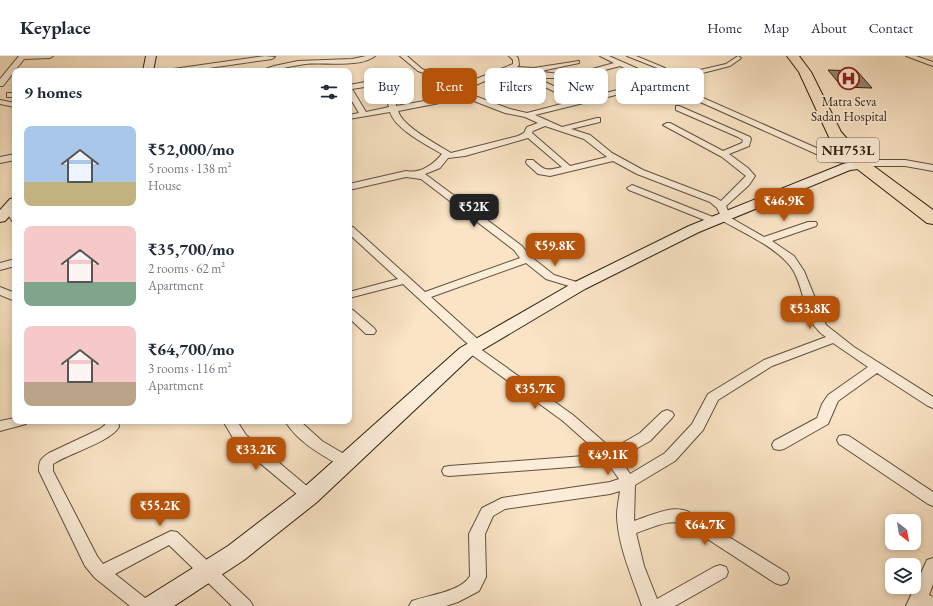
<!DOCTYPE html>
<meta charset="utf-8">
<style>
:root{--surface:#fff;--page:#f2f2f3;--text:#1f2937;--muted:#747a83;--line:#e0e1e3;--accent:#b45309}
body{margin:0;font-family:"EB Garamond",serif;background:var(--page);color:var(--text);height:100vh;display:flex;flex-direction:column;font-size:15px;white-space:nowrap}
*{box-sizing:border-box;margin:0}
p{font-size:13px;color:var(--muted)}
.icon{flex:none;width:22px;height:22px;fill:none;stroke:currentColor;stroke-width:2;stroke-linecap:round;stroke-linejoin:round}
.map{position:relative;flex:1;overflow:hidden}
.side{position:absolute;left:12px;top:12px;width:340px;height:356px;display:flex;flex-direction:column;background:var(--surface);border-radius:8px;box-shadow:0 2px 6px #0003}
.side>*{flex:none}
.banner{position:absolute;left:364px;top:12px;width:380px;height:36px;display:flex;gap:8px}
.needle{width:26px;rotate:149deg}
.buttons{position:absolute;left:885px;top:458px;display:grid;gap:8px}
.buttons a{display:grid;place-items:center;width:36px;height:36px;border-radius:8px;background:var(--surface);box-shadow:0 2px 6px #0003;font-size:20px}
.price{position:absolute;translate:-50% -34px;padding:0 9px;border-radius:8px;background:var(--accent);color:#fff;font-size:13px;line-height:26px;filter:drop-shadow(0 1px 2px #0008)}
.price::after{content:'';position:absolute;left:50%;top:24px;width:12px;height:9px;margin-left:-6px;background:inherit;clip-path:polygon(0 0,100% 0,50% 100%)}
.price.selected{background:#222;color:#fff}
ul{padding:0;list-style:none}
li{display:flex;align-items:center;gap:12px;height:100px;padding:0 12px}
li span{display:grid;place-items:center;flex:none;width:112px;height:80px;border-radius:8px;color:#555}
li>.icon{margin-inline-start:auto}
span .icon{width:48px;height:48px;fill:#fffc;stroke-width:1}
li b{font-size:17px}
h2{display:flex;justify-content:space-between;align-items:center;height:48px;padding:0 12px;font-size:17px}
.chip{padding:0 14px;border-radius:8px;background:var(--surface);box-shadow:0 2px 6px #0003;font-size:14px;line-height:36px}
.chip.selected{background:var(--accent);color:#fff}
header{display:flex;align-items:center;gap:24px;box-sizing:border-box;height:56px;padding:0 20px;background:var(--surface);border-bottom:1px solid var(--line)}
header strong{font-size:19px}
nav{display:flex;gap:22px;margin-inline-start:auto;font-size:14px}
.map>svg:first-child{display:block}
.building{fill:#98856e;stroke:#2e1f0f}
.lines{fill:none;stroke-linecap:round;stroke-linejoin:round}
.street-casing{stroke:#61503c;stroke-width:2}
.secondary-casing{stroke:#2e1f0f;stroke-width:2}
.highway-casing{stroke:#2e1f0f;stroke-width:2}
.street{fill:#fcedd9;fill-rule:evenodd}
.secondary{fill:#fcedd9;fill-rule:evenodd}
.highway{fill:#fae4c5;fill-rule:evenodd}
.labels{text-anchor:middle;stroke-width:3.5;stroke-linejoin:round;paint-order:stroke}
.far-poi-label{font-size:13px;fill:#2e1f0f;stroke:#fcedd9}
.shield{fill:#fcedd9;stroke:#6c5d4c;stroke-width:1}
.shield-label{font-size:14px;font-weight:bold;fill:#2e1f0f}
</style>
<header>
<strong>Keyplace</strong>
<nav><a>Home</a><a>Map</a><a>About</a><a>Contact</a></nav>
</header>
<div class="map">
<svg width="933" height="550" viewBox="0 0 933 550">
<rect width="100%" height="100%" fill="#fae4c5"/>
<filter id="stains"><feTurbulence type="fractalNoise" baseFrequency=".005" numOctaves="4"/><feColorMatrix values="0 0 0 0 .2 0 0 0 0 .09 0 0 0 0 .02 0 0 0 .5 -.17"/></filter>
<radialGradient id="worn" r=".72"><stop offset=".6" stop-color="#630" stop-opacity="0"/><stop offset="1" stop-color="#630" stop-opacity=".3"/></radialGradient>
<!-- building -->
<path class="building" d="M828,14L857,15L872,32L842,31Z"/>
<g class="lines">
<defs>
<g id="street">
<path d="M19,0H53L50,2L24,3L3,30H0V23Z"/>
<path d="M265,0L275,1L272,3L188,15H170L173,13Z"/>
<path d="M366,0H375C361,12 324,6 305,8C290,10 275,15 260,15L274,10L298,5L352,3Z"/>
<path d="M400,0H407L422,13L466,27L513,8V4L509,0H516L518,2L519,9L517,11L534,12L579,5V7L541,15C548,18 554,16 561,19C571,22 576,26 586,24L578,19V17L614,7L600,0H609L661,23L726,8L738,0L741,2L740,3L730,10L667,26L837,101L862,104H905L933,109V115L905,110H860L832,105L660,28L535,59L562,71L597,62H600V66L571,73L590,79L612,97L643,114L716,142L721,145L746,120L722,101L663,69L667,67H670L723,95L742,87L743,84L738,81L676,54V50H679L750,81L751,83L749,90L729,98L748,112L755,120L749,129L726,150L731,162L764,181L808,166H816L817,168L816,170L772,185L794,200L804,215L826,269L854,291L933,341V352L928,350L877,317L838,345L828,368L784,393L779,394L774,393L772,389L774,385L817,362L822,348L828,339L868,311L833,287L772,310L718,344L703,374L675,405L635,429L634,465C650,460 670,449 687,455L787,517L789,522L787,527L781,529L775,527L686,469C671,461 652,472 636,477L644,510L657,543L714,511L720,509L726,511L728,516L726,521L675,550H642C632,521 618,490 617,460C617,451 619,443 620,435L610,438L505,453L493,460L485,478L486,521L479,535L458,546L446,550H409L412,545C428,539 461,536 470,520L469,478L482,452L502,442L610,426L619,423L607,406L584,410L449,420L444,419L442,415L444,411L449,410L584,400L599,397L563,365L468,296L466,293L470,290L403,228L349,242V236L398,223L349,178V170L353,171L425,236L520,202L514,194L421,123L406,121L349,134V128L406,115C420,118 433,109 442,98C427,89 395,73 390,56L349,63V59L359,57L349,40V29L382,23L404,25L406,32L396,48V50L453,40L461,31L418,15ZM620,10L654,25L581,43L524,16H533L546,22H557L577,30L592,27L600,32H606V28L586,19ZM510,14L513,15L573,45L527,57L510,53L464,36L469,32ZM389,27L398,28V32L388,48L389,51L366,56L352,33ZM461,40L505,57L525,61L538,67L527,71L524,77L518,80L451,97C437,88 403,71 398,55L455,44ZM545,70L584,83L607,101L570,110L532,77L533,75ZM528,82L562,111C546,115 545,115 533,104H527L526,106L527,108L538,118L550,120L613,105L637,118L710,146L717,152L721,160L719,162L721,164C743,177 779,192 793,214C803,230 805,261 817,273C819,276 823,279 826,281L764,304L708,338L692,368L665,397L630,418L620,402L650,385L672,362L674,359L672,356L667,354L662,356L640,377L612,393L573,359L479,292L483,289L481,286L431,241L526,207L546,223L579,233L585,230L583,228L554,219L530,200L522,190L425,118L440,112L448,102L465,100Z"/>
<path d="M627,0H636L665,12L660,13Z"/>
<path d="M906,0H916L933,6V10Z"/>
<rect x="7" y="37" width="8" height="4"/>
<path d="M0,44L15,47V51L0,48Z"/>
<path d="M15,98V104L0,107V101Z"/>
<path d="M632,129L718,163L720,165L715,168L712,167L629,134L627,132Z"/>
<path d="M9,149L12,150L15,154V166L12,165L4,152Z"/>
<path d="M15,203V210L0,214V207Z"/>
<path d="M0,231L15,237V245L0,239Z"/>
<path d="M349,253L353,254L374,272L376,275L374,278H366L349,262Z"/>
<path d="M15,362V365H28L26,368L0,375V365Z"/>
<path d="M104,365H118L119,371C110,386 70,397 53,408V415L97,500L103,508L171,475L177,476L250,545L253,550H232L169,489L115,518L149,545L152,550H130L95,522L85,510L39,415C39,405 40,403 49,397L100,373L105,369Z"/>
<path d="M223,365H237L246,379L314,436L317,440L314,444L309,446L304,444L236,387Z"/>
<path d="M285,365H300L322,385L351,402L353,406L351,410L346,411L341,410C320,398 298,386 285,365Z"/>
<path d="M844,379L849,380L933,436V450L928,448L839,388L837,384L839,380Z"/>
<path d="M933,502V528L929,539L933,541V550H906L927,504Z"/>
</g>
<g id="secondary">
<path d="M146,0H156L153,15H143Z"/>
<path d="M862,105L866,106L868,109L866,112L850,114L699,176L585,233L472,300L317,446L244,504L174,550H142L145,542L228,490L301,434L460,292L573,227L689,170L843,108Z"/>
<path d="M15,142V154L5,165L0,166V154L10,143Z"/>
</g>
<path id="highway" d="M787,0H799L811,16L841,76L868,106L933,154V168L927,167L856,112L829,81L799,16Z"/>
</defs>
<!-- street casing -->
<use href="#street" class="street-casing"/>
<!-- secondary casing -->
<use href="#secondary" class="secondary-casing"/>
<!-- highway casing -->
<use href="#highway" class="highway-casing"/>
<!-- street -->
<use href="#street" class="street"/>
<!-- secondary -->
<use href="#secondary" class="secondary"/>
<!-- highway -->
<use href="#highway" class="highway"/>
</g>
<!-- icons -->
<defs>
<symbol id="hospital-ring" viewBox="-11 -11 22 22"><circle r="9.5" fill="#fcedd9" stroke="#8f2418" stroke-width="1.5"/><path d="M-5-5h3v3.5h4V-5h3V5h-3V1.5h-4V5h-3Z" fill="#8f2418"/></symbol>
</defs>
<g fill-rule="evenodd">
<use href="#hospital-ring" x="836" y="10" width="25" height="25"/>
</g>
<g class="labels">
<!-- far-poi labels -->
<g class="far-poi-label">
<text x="849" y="50">Matra Seva<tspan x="849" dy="15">Sadan Hospital</tspan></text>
</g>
<!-- shield labels -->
<rect class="shield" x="817" y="82" width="62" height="24" rx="3"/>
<g class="shield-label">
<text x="848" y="99">NH753L</text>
</g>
</g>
<rect width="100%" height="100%" filter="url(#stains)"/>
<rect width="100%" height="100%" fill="url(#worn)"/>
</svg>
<div class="buttons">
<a><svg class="needle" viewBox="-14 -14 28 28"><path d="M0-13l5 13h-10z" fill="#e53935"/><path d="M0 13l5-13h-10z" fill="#747a83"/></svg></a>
<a><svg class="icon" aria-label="layers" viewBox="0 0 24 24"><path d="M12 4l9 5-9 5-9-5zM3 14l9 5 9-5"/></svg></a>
</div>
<b class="price" style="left:784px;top:166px">₹46.9K</b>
<b class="price selected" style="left:474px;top:172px">₹52K</b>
<b class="price" style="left:555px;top:211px">₹59.8K</b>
<b class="price" style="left:810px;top:274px">₹53.8K</b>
<b class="price" style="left:535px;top:354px">₹35.7K</b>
<b class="price" style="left:256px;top:415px">₹33.2K</b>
<b class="price" style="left:608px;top:420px">₹49.1K</b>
<b class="price" style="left:160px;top:471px">₹55.2K</b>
<b class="price" style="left:705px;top:490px">₹64.7K</b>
<div class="banner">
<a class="chip">Buy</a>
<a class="chip selected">Rent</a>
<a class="chip">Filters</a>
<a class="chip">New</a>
<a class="chip">Apartment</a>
</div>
<section class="side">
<h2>9 homes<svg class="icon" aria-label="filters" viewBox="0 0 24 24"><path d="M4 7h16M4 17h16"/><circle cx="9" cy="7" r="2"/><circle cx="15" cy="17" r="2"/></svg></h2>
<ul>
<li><span style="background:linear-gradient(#a9c7e8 70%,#c2b280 0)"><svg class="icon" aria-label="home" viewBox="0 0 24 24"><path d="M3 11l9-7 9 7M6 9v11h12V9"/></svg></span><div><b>₹52,000/mo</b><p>5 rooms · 138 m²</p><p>House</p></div></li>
<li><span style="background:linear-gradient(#f6c9c9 70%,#7fa58c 0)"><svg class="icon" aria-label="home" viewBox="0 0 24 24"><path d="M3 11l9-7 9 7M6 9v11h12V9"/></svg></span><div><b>₹35,700/mo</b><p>2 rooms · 62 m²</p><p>Apartment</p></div></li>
<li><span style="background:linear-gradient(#f6c9c9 70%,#b9a48a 0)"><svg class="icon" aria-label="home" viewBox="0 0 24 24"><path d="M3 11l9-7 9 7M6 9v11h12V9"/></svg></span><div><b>₹64,700/mo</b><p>3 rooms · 116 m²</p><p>Apartment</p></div></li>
</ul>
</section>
</div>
